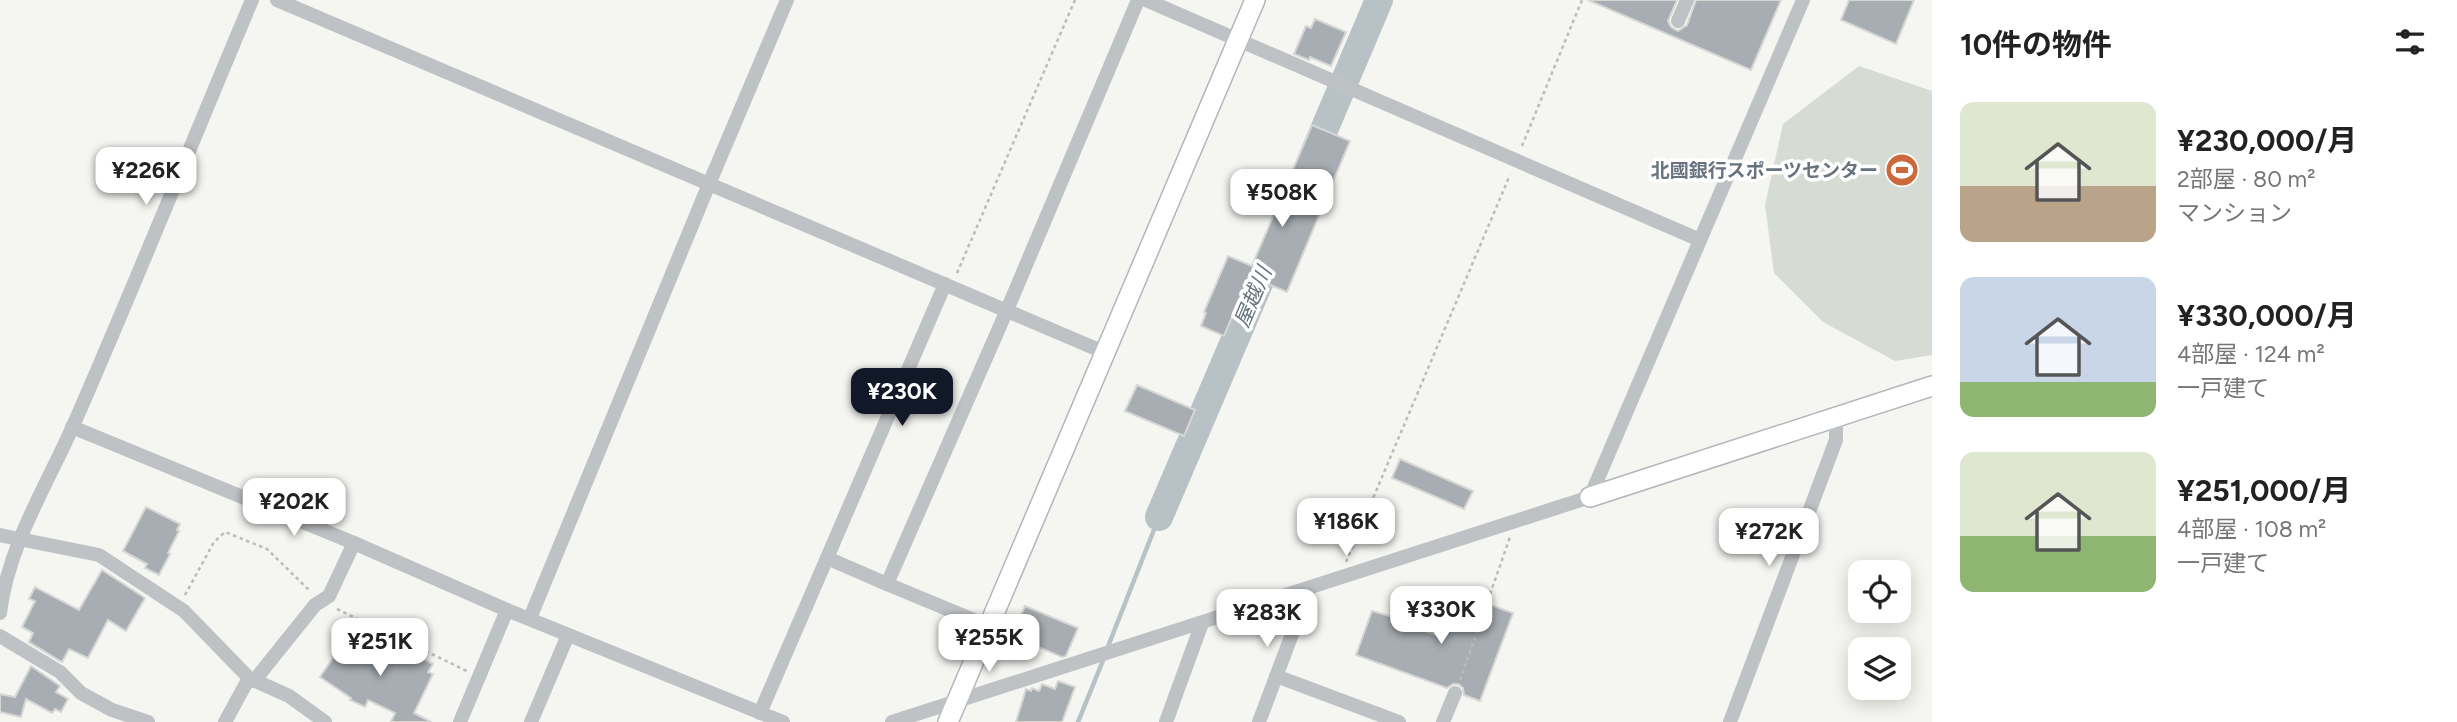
<!DOCTYPE html>
<html lang="ja">
<meta charset="utf-8">
<style>
:root{--surface:#fff;--page:#f6f6f6;--text:#222;--muted:#767676;--accent:#111827}
body{margin:0;font-family:Figtree,"Noto Sans JP",sans-serif;background:var(--page);color:var(--text);height:100vh;display:flex;flex-direction:column;font-size:26px;white-space:nowrap}
*{box-sizing:border-box;margin:0}
p{font-size:23px;color:var(--muted)}
.icon{flex:none;width:38px;height:38px;fill:none;stroke:currentColor;stroke-width:2;stroke-linecap:round;stroke-linejoin:round}
.map{position:relative;flex:1;overflow:hidden}
.side{display:flex;flex-direction:column;background:var(--surface);width:525px}
.side>*{flex:none}
.controls{position:absolute;left:1848px;top:560px;display:grid;gap:14px}
.controls a{display:grid;place-items:center;width:63px;height:63px;border-radius:14px;background:var(--surface);box-shadow:0 4px 18px #0003;font-size:35px}
.price{position:absolute;translate:-50% -60px;padding:0 16px;border-radius:14px;background:#fff;color:#222;font-size:23px;line-height:46px;filter:drop-shadow(0 2px 4px #0008)}
.price::after{content:'';position:absolute;left:50%;top:42px;width:21px;height:16px;margin-left:-10px;background:inherit;clip-path:polygon(0 0,100% 0,50% 100%)}
.price.current{background:var(--accent);color:#fff}
ul{padding:0;list-style:none}
li{display:flex;align-items:center;gap:21px;height:175px;padding:0 28px}
li span{display:grid;place-items:center;flex:none;width:196px;height:140px;border-radius:14px;color:#555}
li>.icon{margin-inline-start:auto}
span .icon{width:84px;height:84px;fill:#fffc;stroke-width:1}
li b{font-size:30px}
h2{display:flex;justify-content:space-between;align-items:center;height:84px;padding:0 28px;font-size:30px}
main{display:flex;flex:1;min-height:0}
.map>svg:first-child{display:block}
.green{fill:#d6dbd4}
.lines{fill:none;stroke-linecap:round;stroke-linejoin:round}
.stream{stroke:#b8c1c5;stroke-width:4.5}
.river{stroke:#b8c1c5;stroke-width:28}
.building{fill:#a7adb2;stroke:#d6d7d5;stroke-width:2}
.secondary-casing{stroke:#b2b6ba;stroke-width:22}
.path{stroke:#b9bbbd;stroke-width:2.5;stroke-dasharray:3.5 3.5;stroke-linecap:butt}
.street{stroke:#bfc2c5;stroke-width:14}
.secondary{stroke:#fff;stroke-width:19}
.labels{text-anchor:middle;stroke-width:7;stroke-linejoin:round;paint-order:stroke}
.poi-label{font-size:19px;font-weight:bold;fill:#68737f;stroke:#fff;text-anchor:end}
.water-label{font-size:21px;font-style:italic;fill:#64737c;stroke:#fff}
</style>
<main>
<div class="map">
<svg width="1932" height="722" viewBox="0 0 1932 722">
<rect width="100%" height="100%" fill="#f5f5f2"/>
<!-- green -->
<path class="green" d="M1859,66L1932,91V355L1895,361L1823,322L1774,273L1765,205L1783,124Z"/>
<g class="lines">
<!-- stream -->
<g class="stream">
<path d="M1107,649L1159,517"/>
<path d="M1078,722L1104,658"/>
</g>
<!-- river -->
<g class="river">
<path d="M1310,163L1379,0"/>
<path d="M1159,517L1275,246"/>
</g>
</g>
<!-- building -->
<g class="building">
<path d="M1588,0H1677L1668,21L1671,27L1678,31L1687,25L1696,0H1781L1751,70Z"/>
<path d="M1849,0H1914L1896,44L1841,20Z"/>
<path d="M1315,19L1346,32L1331,66L1310,57L1309,60L1294,54L1306,26L1311,28Z"/>
<path d="M1312,125L1350,141L1287,292L1249,276L1224,336L1201,326L1206,313L1204,312L1228,256L1252,266Z"/>
<path d="M1137,385L1195,410L1184,436L1125,411Z"/>
<path d="M1400,459L1473,491L1464,509L1392,478Z"/>
<path d="M146,507L180,524L177,530L179,531L168,553L170,554L159,575L145,568L147,564L123,551Z"/>
<path d="M102,570L145,598L126,631L108,620L88,658L69,649L62,662L29,642L33,633L22,627L35,601L29,599L35,587L79,610Z"/>
<path d="M1458,593L1513,613L1480,701L1464,695L1463,688L1458,684H1453L1447,688L1356,655L1372,611L1404,620L1405,618L1421,624L1419,629L1442,637Z"/>
<path d="M1025,606L1078,628L1066,656L1062,657L1012,636Z"/>
<path d="M342,632L356,641L355,643L384,658L392,642L433,664L428,672L433,674L414,713L431,722H391L395,713L368,700L365,707L350,700L351,698L320,677L339,649L333,645Z"/>
<path d="M31,666L60,686L56,692L68,699L61,712L55,709L52,713L26,699L21,717L0,712V694L15,697Z"/>
<path d="M1058,681L1075,687L1062,722H1016L1026,689L1031,691L1032,688L1039,691L1042,684L1055,689Z"/>
</g>
<g class="lines">
<defs>
<g id="secondary">
<path d="M1590,497L1932,386"/>
<path d="M948,722L1255,0"/>
</g>
</defs>
<!-- secondary casing -->
<use href="#secondary" class="secondary-casing"/>
<!-- path -->
<g class="path">
<path d="M1522,146L1582,0"/>
<path d="M957,273L1075,0"/>
<path d="M1346,562L1510,175"/>
<path d="M185,595L214,542L225,532L267,549L311,592"/>
<path d="M337,609L467,671"/>
<path d="M1460,680L1510,537"/>
</g>
<!-- street -->
<g class="street">
<path d="M277,0L1106,353"/>
<path d="M1146,0L1700,240"/>
<path d="M1678,21L1687,0"/>
<path d="M72,427L354,543L507,610L783,722"/>
<path d="M0,535L99,555L184,611L249,678L289,696L325,722"/>
<path d="M827,558L945,284"/>
<path d="M887,584L988,626"/>
<path d="M0,613C8,546 46,487 73,426C135,285 192,142 252,0"/>
<path d="M530,618L709,184L787,0"/>
<path d="M0,636L60,672L81,693L112,710L148,722"/>
<path d="M1276,676L1399,722"/>
<path d="M254,681L315,605L329,596L354,543"/>
<path d="M760,713L827,558L887,584L1007,310L1138,0"/>
<path d="M225,722L249,678"/>
<path d="M460,722L507,610"/>
<path d="M531,722L568,635"/>
<path d="M892,722L1590,497L1803,0"/>
<path d="M1166,722L1202,623"/>
<path d="M1259,722L1309,589"/>
<path d="M1443,722L1455,693"/>
<path d="M1730,722L1836,440V419"/>
</g>
<!-- secondary -->
<use href="#secondary" class="secondary"/>
</g>
<!-- icons -->
<defs>
<symbol id="stadium-disc" viewBox="-11 -11 22 22"><circle r="9.5" fill="#cc693c" stroke="#fff"/><path d="M0-5a6.5 5 0 1 0 0 10a6.5 5 0 1 0 0-10ZM-3.5-1.8h7v3.6h-7Z" fill="#fff"/></symbol>
</defs>
<g fill-rule="evenodd">
<use href="#stadium-disc" x="1883" y="151" width="38" height="38"/>
</g>
<g class="labels">
<!-- poi labels -->
<g class="poi-label">
<text x="1878" y="177">北國銀行スポーツセンター</text>
</g>
<!-- water labels -->
<g class="water-label">
<text transform="translate(1253 297) rotate(-67)" y="7">屋越川</text>
</g>
</g>
</svg>
<div class="controls">
<a><svg class="icon" aria-label="locate" viewBox="0 0 24 24"><circle cx="12" cy="12" r="6"/><path d="M12 2v4M12 18v4M2 12h4M18 12h4"/></svg></a>
<a><svg class="icon" aria-label="layers" viewBox="0 0 24 24"><path d="M12 4l9 5-9 5-9-5zM3 14l9 5 9-5"/></svg></a>
</div>
<b class="price" style="left:146px;top:207px">¥226K</b>
<b class="price" style="left:1282px;top:229px">¥508K</b>
<b class="price current" style="left:902px;top:428px">¥230K</b>
<b class="price" style="left:294px;top:538px">¥202K</b>
<b class="price" style="left:1346px;top:558px">¥186K</b>
<b class="price" style="left:1769px;top:568px">¥272K</b>
<b class="price" style="left:1441px;top:646px">¥330K</b>
<b class="price" style="left:1267px;top:649px">¥283K</b>
<b class="price" style="left:989px;top:674px">¥255K</b>
<b class="price" style="left:380px;top:678px">¥251K</b>
</div>
<section class="side">
<h2>10件の物件<svg class="icon" aria-label="filters" viewBox="0 0 24 24"><path d="M4 7h16M4 17h16"/><circle cx="9" cy="7" r="2"/><circle cx="15" cy="17" r="2"/></svg></h2>
<ul>
<li><span style="background:linear-gradient(#dfe7d0 60%,#b9a48a 0)"><svg class="icon" aria-label="home" viewBox="0 0 24 24"><path d="M3 11l9-7 9 7M6 9v11h12V9"/></svg></span><div><b>¥230,000/月</b><p>2部屋 · 80 m²</p><p>マンション</p></div></li>
<li><span style="background:linear-gradient(#c9d6e8 75%,#8fb573 0)"><svg class="icon" aria-label="home" viewBox="0 0 24 24"><path d="M3 11l9-7 9 7M6 9v11h12V9"/></svg></span><div><b>¥330,000/月</b><p>4部屋 · 124 m²</p><p>一戸建て</p></div></li>
<li><span style="background:linear-gradient(#dfe7d0 60%,#8fb573 0)"><svg class="icon" aria-label="home" viewBox="0 0 24 24"><path d="M3 11l9-7 9 7M6 9v11h12V9"/></svg></span><div><b>¥251,000/月</b><p>4部屋 · 108 m²</p><p>一戸建て</p></div></li>
</ul>
</section>
</main>
